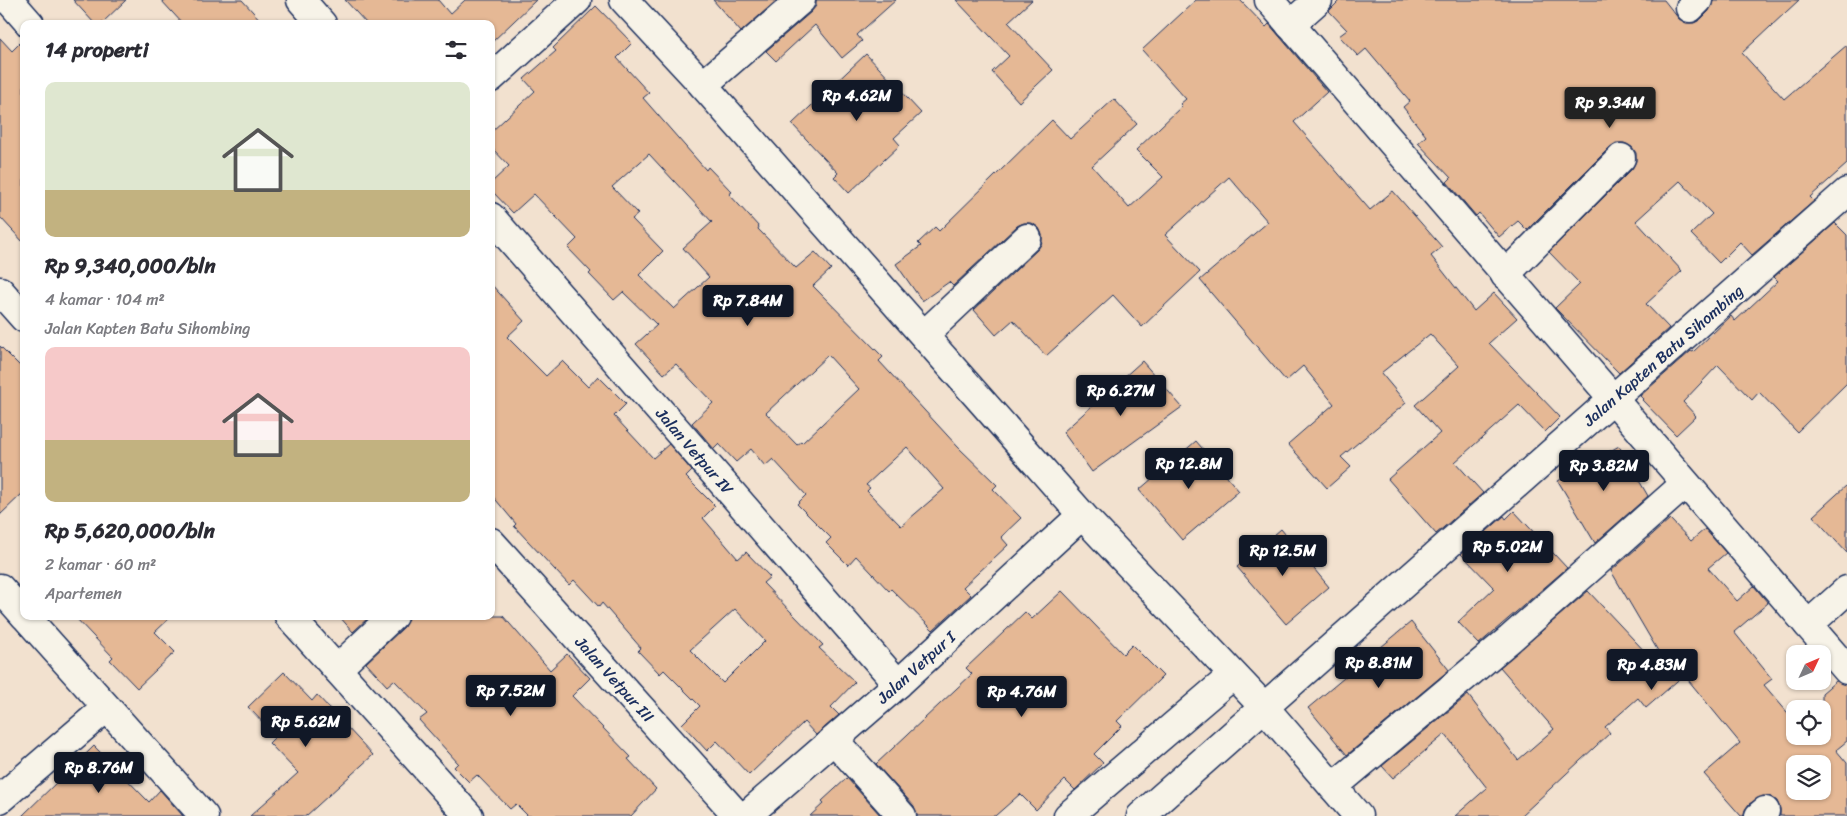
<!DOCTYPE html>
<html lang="id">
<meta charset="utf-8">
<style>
:root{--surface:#fff;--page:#f2f2f3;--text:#2b2b33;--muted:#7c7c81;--accent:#111827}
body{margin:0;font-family:Sriracha,sans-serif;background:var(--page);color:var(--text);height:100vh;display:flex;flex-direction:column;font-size:19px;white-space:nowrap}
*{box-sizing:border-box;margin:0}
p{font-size:16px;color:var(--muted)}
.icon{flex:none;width:28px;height:28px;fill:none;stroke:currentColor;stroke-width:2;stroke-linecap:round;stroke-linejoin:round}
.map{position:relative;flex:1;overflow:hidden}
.side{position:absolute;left:20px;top:20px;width:475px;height:600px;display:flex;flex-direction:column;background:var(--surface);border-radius:10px;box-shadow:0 1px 4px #0004}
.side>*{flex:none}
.needle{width:32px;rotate:46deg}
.tools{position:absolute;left:1786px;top:645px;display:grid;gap:10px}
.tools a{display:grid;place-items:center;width:45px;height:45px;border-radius:10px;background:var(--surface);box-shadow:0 1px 4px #0004;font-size:25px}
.price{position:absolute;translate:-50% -42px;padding:0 11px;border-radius:5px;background:var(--accent);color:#fff;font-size:16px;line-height:32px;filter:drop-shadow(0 1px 2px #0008)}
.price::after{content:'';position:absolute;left:50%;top:30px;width:15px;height:11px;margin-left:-8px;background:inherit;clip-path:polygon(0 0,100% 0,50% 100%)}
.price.on{background:#222;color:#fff}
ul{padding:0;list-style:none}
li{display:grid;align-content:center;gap:10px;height:265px;padding:0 25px}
li span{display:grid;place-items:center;height:155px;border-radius:10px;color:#555}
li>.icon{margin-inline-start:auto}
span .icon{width:90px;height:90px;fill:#fffc;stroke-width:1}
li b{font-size:21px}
h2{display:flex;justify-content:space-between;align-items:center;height:60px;padding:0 25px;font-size:21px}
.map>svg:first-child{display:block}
.building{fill:#e5b895;stroke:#1b2f5e;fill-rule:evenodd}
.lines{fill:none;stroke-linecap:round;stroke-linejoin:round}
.minor-casing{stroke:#1b2f5e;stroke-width:31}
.tertiary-casing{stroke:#1b2f5e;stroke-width:31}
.minor{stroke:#f7f3e8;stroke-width:28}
.tertiary{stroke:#f7f3e8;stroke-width:28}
.labels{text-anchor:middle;stroke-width:5;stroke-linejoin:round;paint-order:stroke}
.street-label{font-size:16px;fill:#1b2f5e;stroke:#f7f3e8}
</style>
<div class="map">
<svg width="1847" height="816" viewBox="0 0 1847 816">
<rect width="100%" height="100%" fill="#f2e1cf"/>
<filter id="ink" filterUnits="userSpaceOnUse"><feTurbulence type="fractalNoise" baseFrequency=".02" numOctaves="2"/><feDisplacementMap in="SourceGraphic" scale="10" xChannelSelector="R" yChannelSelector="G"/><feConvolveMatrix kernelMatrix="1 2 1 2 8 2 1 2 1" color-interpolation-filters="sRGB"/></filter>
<g filter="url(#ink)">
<!-- building -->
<g class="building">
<path d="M73,0H126L101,24H95Z"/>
<path d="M161,0H242L264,24H183Z"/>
<path d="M345,0H438L450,14L465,0H536L491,43V24H367Z"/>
<path d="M713,0H777L741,32Z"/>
<path d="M816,0H896L857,35L862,41L842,58L815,25L776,61L766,51L811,12L816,6Z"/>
<path d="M956,0H1032L1008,22L1053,70L1019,102L992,72L1009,56Z"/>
<path d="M1196,0H1240L1266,27L1269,24L1327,92L1294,122L1370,210L1393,191L1442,247L1431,256L1474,311L1494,293L1517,318L1489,343L1560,417L1545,432L1519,405L1455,462L1483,493L1436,534L1388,479L1440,433L1415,405L1459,366L1430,334L1381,373L1406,403L1341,457L1351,467L1327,488L1288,444L1334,404L1303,366L1286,381L1200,280L1268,222L1229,177L1165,235L1200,272L1142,327L1113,295L1046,356L1013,320L996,335L974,310L1038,249L1042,243V235L1039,228L1032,223H1024L1017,226L953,286L949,282L922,301L896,264L921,246L918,243L935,227L939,231L1052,120L1070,139L1114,99L1137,124L1092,166L1129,208L1163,177L1136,150L1182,106L1180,104L1186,99L1142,50Z"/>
<path d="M1340,0H1664L1679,19L1686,23H1694L1701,19L1709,11L1713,0H1799L1742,53L1784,99L1847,45V164L1810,197L1814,201L1752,255L1740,242L1719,263L1691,234L1712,214L1680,181L1636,221L1682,271L1646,304L1669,328L1619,373L1555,308L1580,284L1549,252L1632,169L1636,161V153L1632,147L1624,143H1616L1610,147L1527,230L1518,221L1499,237L1479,213L1476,216L1447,182L1451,178L1418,143L1426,136L1403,107L1410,101L1366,49L1358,56L1339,36L1347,30L1329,11Z"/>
<path d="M596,6L632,43L617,58L649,93L643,98L706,170L708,167L732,192L729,194L759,227L758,229L796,268L815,252L831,269L813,286L883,357L879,361L958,447L997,485L993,489L1021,518L1001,537L1008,545L963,587L971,595L933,630L891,589L889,591L856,556L848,565L826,543L831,538L797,504L806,495L773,459L765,466L751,449L736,462L719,444L714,449L692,423L713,403L676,364L664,374L636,344L657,325L623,292L614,300L589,274L591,272L568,248L577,239L534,194L513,213L491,190V183L509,166L491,147V132L535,91L524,79L556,51L553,48ZM649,154L712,222L683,248L709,277L674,309L639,275L663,251L632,219L638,214L612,187ZM828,355L859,389L802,443L801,442L797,445L766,413ZM907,447L944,489L901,526L867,491L870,488L866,485Z"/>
<path d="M0,38L12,51L24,39V243L0,217Z"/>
<path d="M866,54L921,113L894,138L900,145L849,193L834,177L838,173L792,124Z"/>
<path d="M1835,223L1847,235V383L1797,432L1759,392L1752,400L1718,365L1683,402L1696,416L1676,435L1642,400L1643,399L1640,396L1691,351L1693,352L1731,316L1735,321L1778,281L1774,277Z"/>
<path d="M491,284L524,321L507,337L546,376L562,361L588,387L598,376L626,404L614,416L653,458L669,444L692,471L686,477L715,506L703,518L738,559L746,552L770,577L763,583L823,645L819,648L855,682L831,707L839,715L816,735L804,722L749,775L717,741L707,751L682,724L700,706L664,670L660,674L638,651L641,648L602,603L599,607L574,580L569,585L514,526L516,524L491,494ZM735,609L765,641L723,683L690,650Z"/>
<path d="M0,346L24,370V492L0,515Z"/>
<path d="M1142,361L1182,407L1092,472L1063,432Z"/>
<path d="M1196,441L1239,491L1182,540L1139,490Z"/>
<path d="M1619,446L1648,496L1595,543L1558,481Z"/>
<path d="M1847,485V553L1813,516Z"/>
<path d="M1514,511L1567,568L1479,644L1458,622L1494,588L1461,554L1504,516L1506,519Z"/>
<path d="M1670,519L1691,541L1705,529L1726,553L1708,568L1737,601L1754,586L1768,603L1734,632L1772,679L1764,685L1793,719L1795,717V736H1820L1822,740V693L1836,681L1847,685V741L1836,750L1847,763V816H1780V809L1777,801L1771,797L1763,796L1749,804L1745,810L1744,816H1741L1704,774L1740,743L1684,675L1646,708L1638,698L1605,727L1610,733L1521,816H1455L1487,788L1445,734L1393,778L1382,766L1468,695L1518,760L1554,729L1500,667L1588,591L1650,657L1658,651L1611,571ZM1795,764H1822V791H1795Z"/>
<path d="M1281,529L1329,587L1286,624L1237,567Z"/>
<path d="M1062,591L1123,654L1132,645L1163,676L1117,721L1122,726L1094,754L1103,763L1075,790L1065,780L1036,810L1020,794L995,816H917L914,806L876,764L972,674L966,668L1025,612L1032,619Z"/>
<path d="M74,616H172L155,632L175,652L137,688L110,660L113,657Z"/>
<path d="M339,616H370L353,632Z"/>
<path d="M408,616H503L550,670L567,654L590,678L572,696L631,757L628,759L656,789L631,816H528L516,804L510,809L477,775L469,782L454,767L458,763L419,720L427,714L394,680L387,686L366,663L404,627Z"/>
<path d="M1411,622L1449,670L1347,755L1308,708Z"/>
<path d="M284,672L312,701L317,695L373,755L306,816H250L298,773L269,743L276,736L248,707Z"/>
<path d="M94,746L149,802L160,790L183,816H22Z"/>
<path d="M847,778L881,816H810L824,803L822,801Z"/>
</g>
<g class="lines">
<defs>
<g id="minor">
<path d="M9,0L30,24"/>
<path d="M301,0L322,24"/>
<path d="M624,0L703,85L1082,515L1264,707L1358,816"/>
<path d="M1269,0L1847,670"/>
<path d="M1690,8L1698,0"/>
<path d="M1290,25L1318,0"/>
<path d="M491,78L577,0"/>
<path d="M703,85L801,0"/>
<path d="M491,217L898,684"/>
<path d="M1505,275L1621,158"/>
<path d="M0,291L24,318"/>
<path d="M924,335L1027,238"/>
<path d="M491,542L738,816"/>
<path d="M0,588L24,615"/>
<path d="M25,616L204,816"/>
<path d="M289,616L469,816"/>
<path d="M1808,625L1847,590"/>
<path d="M337,669L393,616"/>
<path d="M834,740L902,816"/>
<path d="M1333,787L1510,639L1685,484"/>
<path d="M0,799L106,708"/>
<path d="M746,816L898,684L1082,515"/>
<path d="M1068,816L1233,675"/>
<path d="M1759,816L1765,811"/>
</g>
<path id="tertiary" d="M1141,816L1847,192"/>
</defs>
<!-- minor casing -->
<use href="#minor" class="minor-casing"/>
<!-- tertiary casing -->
<use href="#tertiary" class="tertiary-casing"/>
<!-- minor -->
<use href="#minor" class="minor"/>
<!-- tertiary -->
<use href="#tertiary" class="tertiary"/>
</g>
</g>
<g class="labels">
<!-- street labels -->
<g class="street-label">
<text transform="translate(1663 355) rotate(-41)" y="6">Jalan Kapten Batu Sihombing</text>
<text transform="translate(695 451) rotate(49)" y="6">Jalan Vetpur IV</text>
<text transform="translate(916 667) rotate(-42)" y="6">Jalan Vetpur I</text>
<text transform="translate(615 679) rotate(48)" y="6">Jalan Vetpur III</text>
</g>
</g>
</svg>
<div class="tools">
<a><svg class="needle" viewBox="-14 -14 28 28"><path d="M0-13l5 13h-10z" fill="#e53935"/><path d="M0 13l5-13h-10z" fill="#7c7c81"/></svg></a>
<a><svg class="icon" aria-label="locate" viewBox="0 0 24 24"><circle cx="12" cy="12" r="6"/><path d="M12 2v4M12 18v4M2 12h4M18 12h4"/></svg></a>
<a><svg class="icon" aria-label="layers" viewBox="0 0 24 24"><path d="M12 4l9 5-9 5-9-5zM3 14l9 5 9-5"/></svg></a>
</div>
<b class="price" style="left:857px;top:122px">Rp 4.62M</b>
<b class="price on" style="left:1610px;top:129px">Rp 9.34M</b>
<b class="price" style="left:748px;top:327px">Rp 7.84M</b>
<b class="price" style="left:1121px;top:417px">Rp 6.27M</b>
<b class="price" style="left:1189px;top:490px">Rp 12.8M</b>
<b class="price" style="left:1604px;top:492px">Rp 3.82M</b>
<b class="price" style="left:1508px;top:573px">Rp 5.02M</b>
<b class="price" style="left:1283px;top:577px">Rp 12.5M</b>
<b class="price" style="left:1379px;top:689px">Rp 8.81M</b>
<b class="price" style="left:1652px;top:691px">Rp 4.83M</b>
<b class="price" style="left:511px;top:717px">Rp 7.52M</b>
<b class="price" style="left:1022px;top:718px">Rp 4.76M</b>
<b class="price" style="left:306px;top:748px">Rp 5.62M</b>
<b class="price" style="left:99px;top:794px">Rp 8.76M</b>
<section class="side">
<h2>14 properti<svg class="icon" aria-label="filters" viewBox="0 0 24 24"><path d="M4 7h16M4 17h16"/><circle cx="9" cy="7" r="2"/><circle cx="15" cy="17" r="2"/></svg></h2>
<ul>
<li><span style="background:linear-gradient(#dfe7d0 70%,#c2b280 0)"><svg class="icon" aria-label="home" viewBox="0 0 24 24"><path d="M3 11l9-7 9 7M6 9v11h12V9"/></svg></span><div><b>Rp 9,340,000/bln</b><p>4 kamar · 104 m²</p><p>Jalan Kapten Batu Sihombing</p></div></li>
<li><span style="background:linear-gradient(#f6c9c9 60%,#c2b280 0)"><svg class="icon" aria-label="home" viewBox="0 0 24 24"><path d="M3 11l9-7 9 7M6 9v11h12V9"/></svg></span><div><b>Rp 5,620,000/bln</b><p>2 kamar · 60 m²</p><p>Apartemen</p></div></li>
</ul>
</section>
</div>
